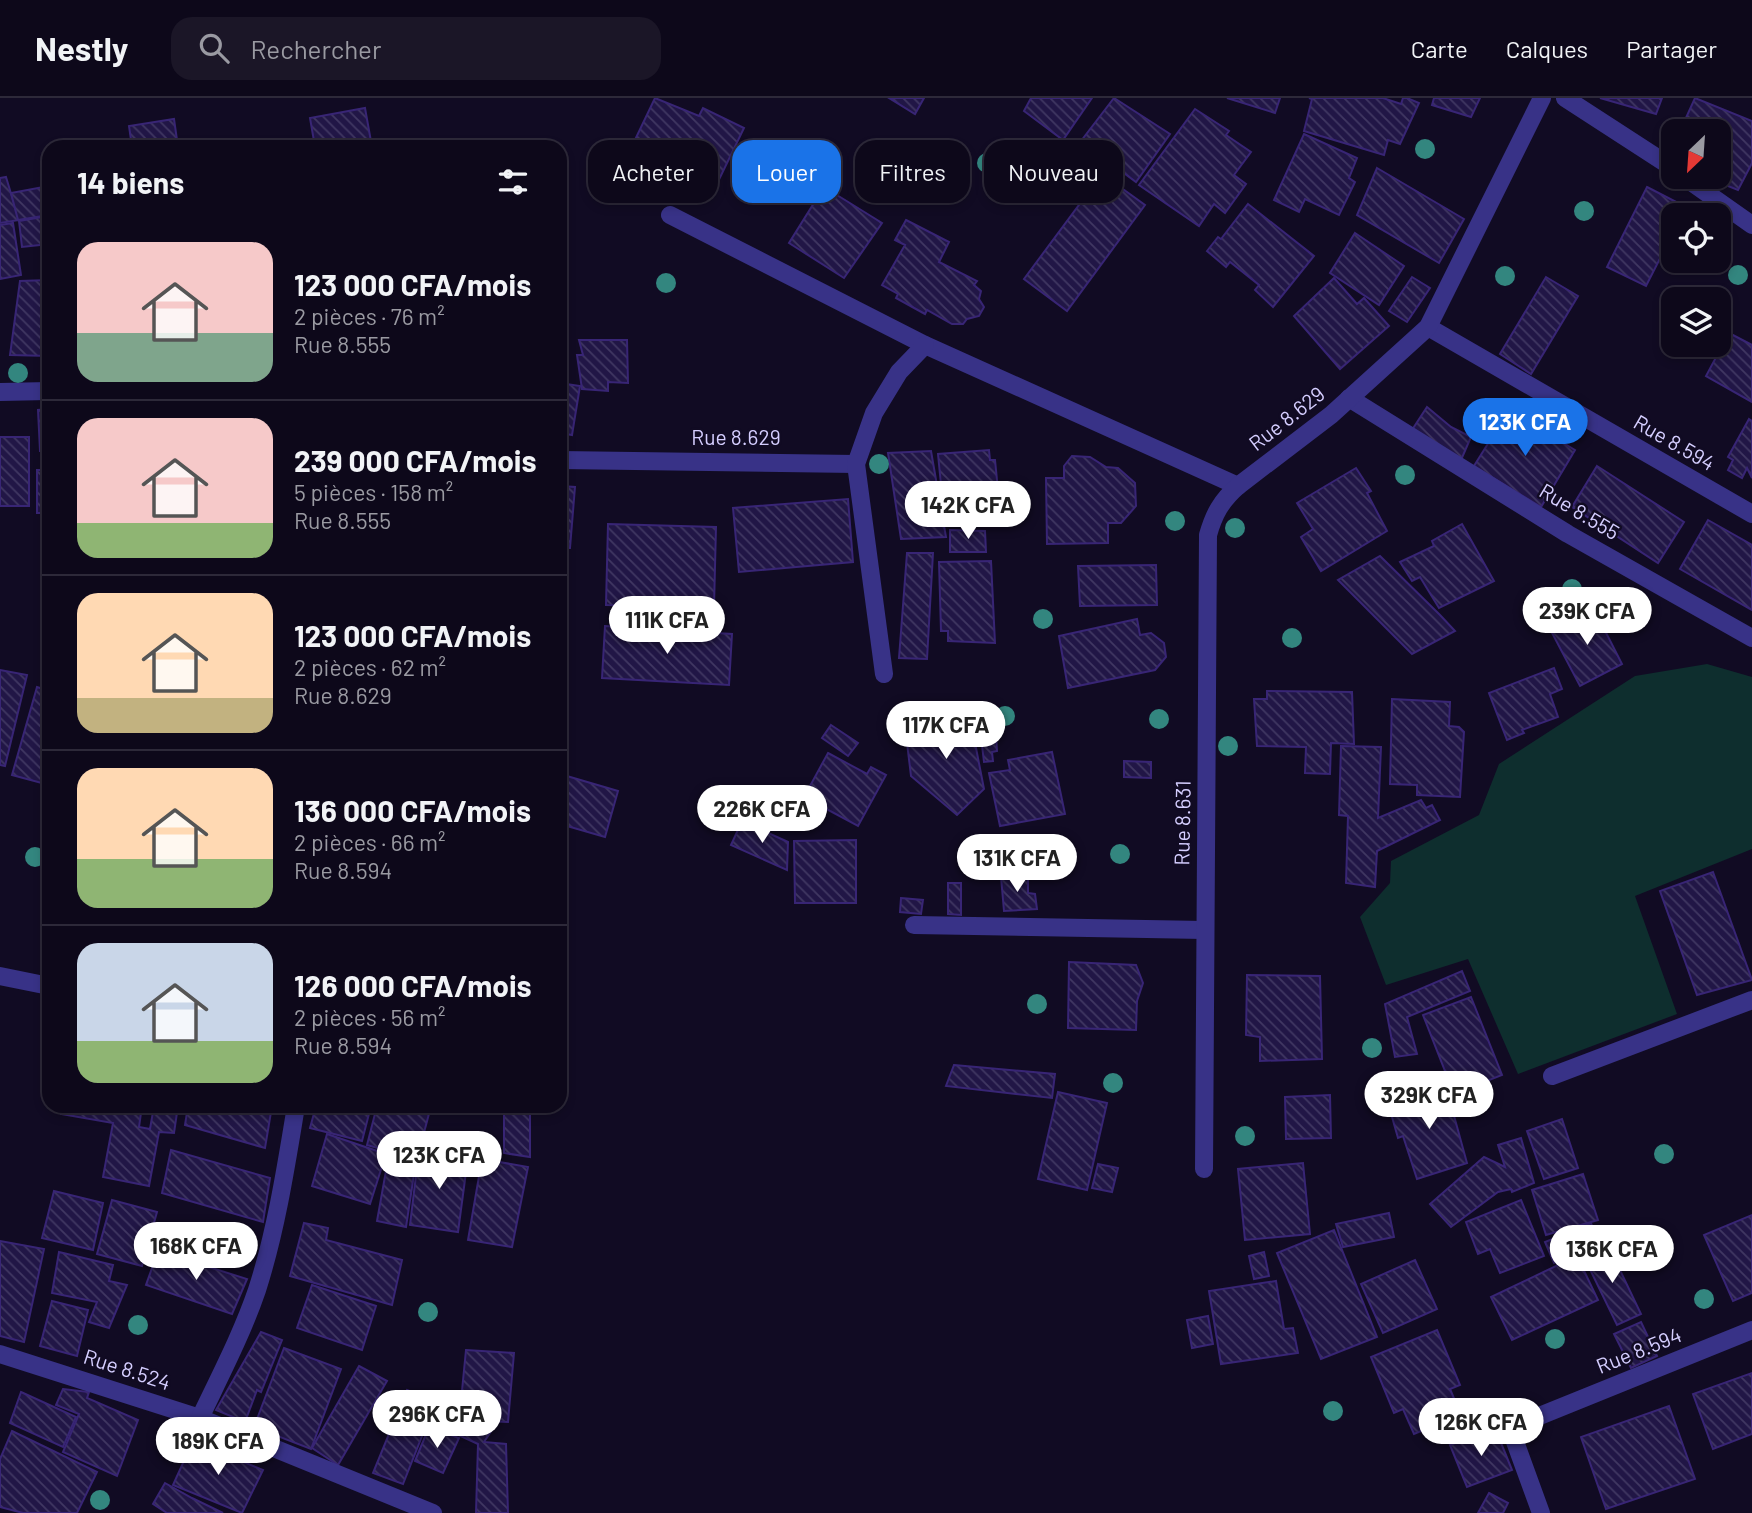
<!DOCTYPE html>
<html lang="fr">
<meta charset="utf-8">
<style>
:root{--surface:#0d081a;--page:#1b1627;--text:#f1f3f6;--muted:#9a9aa2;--line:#2d2939;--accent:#1a73e8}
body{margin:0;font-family:Barlow,sans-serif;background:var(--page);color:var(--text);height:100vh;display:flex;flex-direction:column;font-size:26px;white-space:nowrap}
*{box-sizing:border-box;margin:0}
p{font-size:23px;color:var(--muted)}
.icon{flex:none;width:38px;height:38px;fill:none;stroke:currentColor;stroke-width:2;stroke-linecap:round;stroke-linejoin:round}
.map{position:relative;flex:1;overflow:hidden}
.side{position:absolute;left:42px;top:42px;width:525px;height:973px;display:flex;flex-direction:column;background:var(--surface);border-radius:21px;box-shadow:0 4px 10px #0003,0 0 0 2px var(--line)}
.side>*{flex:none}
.hud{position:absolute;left:588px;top:42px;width:665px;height:63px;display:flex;gap:14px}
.needle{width:46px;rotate:205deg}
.fabs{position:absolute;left:1661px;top:21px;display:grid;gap:14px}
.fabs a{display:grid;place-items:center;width:70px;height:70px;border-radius:14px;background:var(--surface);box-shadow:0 4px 10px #0003,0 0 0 2px var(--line);font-size:35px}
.price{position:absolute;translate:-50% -60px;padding:0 16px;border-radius:24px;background:#fff;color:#222;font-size:23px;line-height:46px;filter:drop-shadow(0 2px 4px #0008)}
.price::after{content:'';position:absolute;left:50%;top:42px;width:21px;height:16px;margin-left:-10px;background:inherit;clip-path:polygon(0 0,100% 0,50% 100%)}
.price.on{background:var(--accent);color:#fff}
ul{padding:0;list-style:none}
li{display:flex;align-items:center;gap:21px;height:175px;padding:0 35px}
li+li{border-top:2px solid var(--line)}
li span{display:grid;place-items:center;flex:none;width:196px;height:140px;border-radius:21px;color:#555}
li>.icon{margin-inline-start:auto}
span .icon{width:84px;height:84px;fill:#fffc;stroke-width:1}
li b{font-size:30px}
h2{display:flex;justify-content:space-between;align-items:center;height:84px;padding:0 35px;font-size:30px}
.chip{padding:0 24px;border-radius:21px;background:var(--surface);box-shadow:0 4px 10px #0003,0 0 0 2px var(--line);font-size:24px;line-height:63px}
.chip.on{background:var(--accent);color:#fff}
header{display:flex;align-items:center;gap:42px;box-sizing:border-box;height:98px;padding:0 35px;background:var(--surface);border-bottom:2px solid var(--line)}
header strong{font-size:33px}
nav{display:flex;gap:38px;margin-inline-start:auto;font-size:24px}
.search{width:490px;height:63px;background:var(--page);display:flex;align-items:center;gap:18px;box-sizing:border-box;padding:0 24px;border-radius:21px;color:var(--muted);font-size:26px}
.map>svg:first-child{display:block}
.grass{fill:#0e2e2e}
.building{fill:url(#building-back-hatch);stroke:#382575;stroke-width:2}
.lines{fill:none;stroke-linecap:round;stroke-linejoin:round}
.minor{stroke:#383287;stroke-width:18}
.tree{fill:#33867f}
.labels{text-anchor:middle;stroke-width:5;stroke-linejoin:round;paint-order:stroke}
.street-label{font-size:21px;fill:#d5ceff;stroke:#110b23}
</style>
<header>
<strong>Nestly</strong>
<div class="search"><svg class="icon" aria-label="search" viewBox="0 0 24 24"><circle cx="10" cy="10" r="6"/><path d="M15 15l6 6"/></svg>Rechercher</div>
<nav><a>Carte</a><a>Calques</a><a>Partager</a></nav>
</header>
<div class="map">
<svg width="1752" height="1415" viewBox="0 0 1752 1415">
<defs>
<pattern id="building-back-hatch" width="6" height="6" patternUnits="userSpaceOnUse" patternTransform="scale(1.75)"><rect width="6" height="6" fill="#211646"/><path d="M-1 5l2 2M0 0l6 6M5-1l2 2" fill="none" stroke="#403762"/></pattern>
</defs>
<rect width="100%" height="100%" fill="#110b23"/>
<!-- grass -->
<path class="grass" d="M1707,566L1752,579V751L1635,798L1677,916L1518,976L1468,861L1386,887L1360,819L1390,785L1391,763L1479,717L1499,666L1635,578Z"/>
<!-- building -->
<g class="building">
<path d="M655,0L699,18L703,10L744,30L714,92L632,48Z"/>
<path d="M889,0H924L915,16Z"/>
<path d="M1092,0L1063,42L1024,13L1031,0Z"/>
<path d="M1114,0L1170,36L1136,84L1081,43Z"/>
<path d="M1227,0H1280L1275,15Z"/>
<path d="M1309,0H1383L1401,6L1403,0H1407L1419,5L1400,46L1388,42L1384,57L1304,33L1312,1Z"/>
<path d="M1434,0H1480L1471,19L1432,7Z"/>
<path d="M1600,0H1662L1656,16Z"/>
<path d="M1695,0L1752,23V65L1738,92L1713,82L1718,79V33H1680Z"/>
<path d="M365,10L372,49H315L310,20Z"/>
<path d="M1195,11L1229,33L1226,37L1251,54L1234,77L1246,86L1225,115L1214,106L1199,128L1139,87Z"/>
<path d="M174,21L178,49H132L129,28Z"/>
<path d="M1304,36L1357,60L1349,80L1355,84L1339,117L1305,101L1299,114L1274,102Z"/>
<path d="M1377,70L1464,121L1439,165L1357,117Z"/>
<path d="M1102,76L1145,107L1067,213L1024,181Z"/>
<path d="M6,79L19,122L0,125V80Z"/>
<path d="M49,88V117L18,122L11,95Z"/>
<path d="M824,89L882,125L844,180L789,145Z"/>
<path d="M1647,89L1686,109L1682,117H1673V135L1646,188L1607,169Z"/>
<path d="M1248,106L1314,158L1273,209L1255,192L1259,187L1230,164L1226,169L1207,153L1218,139L1221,141Z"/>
<path d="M48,118L49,146L22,149L19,123Z"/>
<path d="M906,122L949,144L939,164L977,183L974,187L981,193L979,201L984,209L979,218L967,221L963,226H952L927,212L925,216L896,200L898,196L882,187L905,147L895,142Z"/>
<path d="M13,125L21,177L0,181V127Z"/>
<path d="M1355,135L1404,168L1379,207L1330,175Z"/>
<path d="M1412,179L1430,190L1407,224L1389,213Z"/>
<path d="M1546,179L1578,198L1531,276L1500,256Z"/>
<path d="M1334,180L1357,206L1364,200L1389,228L1340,271L1294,218Z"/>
<path d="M49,182V258L10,257L20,183Z"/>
<path d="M1729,235L1752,247V304L1706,278Z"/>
<path d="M579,242H627L628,285L608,284V293L582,291L577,257H583Z"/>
<path d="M560,285L580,288L572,337L560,335Z"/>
<path d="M1427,309L1451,329L1471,339L1461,362L1412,332Z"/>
<path d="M49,311V353H40L38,312Z"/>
<path d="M1509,312L1575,352L1541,409L1474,368Z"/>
<path d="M1749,321L1752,323V380L1747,370L1742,380L1728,372L1733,362L1728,359Z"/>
<rect x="0" y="339" width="29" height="69"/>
<path d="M989,352L990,362H995L999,402H994L995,425L945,428L938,356Z"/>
<path d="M931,353L946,439L901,441L888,355Z"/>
<path d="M1072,358L1090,359L1106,369L1118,370L1135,385L1136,408L1121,425H1108V445L1047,446L1046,380H1064V368Z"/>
<path d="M1597,368L1684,424L1658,465L1572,409Z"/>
<path d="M1356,370L1371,393L1367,395L1387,433L1321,473L1301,439L1313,431L1297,405Z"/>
<rect x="37" y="372" width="12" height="43"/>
<path d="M560,388L575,389L570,450H560Z"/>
<path d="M848,401L853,464L739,474L733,410Z"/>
<path d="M1708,422L1752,447V512L1680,471Z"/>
<path d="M608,426L716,429L714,509L606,507Z"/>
<path d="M1462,426L1494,483L1439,510L1420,479L1412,483L1400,464L1434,448L1432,443Z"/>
<path d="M950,432L985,433L986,454H950Z"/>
<path d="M907,455H933L927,561L899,560Z"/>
<path d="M1380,458L1440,517L1455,533L1412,556L1338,482Z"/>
<path d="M991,463L995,545L948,543V533H941L939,464Z"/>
<path d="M1156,467L1157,507L1080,508L1078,468Z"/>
<path d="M1594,511L1622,566L1580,588L1551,533Z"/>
<path d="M1137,521L1140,537L1151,535L1164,545L1166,559L1155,572L1068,590L1059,538Z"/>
<path d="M605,528L732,536L729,587L602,580Z"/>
<path d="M1554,570L1562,591L1550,596L1558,619L1522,632L1524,635L1507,642L1489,595Z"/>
<path d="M0,572L27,577L5,668L0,667Z"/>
<path d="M37,589L49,593V687L12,677Z"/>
<path d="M1267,593L1352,594L1354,646L1331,645L1330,676L1305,675L1306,649L1257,648L1254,601H1267Z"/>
<path d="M1392,601L1450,604L1449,628L1459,629L1464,634L1460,699L1417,697V687L1390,686Z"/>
<path d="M970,619L984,691L957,717L911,678L905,628Z"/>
<path d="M831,627L858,645L848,658L822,640Z"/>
<path d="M996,637L997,653L992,654L993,663L984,664L981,639Z"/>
<path d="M1341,648L1381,649L1378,720L1421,702L1426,710L1432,707L1440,722L1377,753L1375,789L1346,785L1348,718L1339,717Z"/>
<path d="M1052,654L1065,716L1000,728L989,675L1010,672L1008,662Z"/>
<path d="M828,655L867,676L871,669L886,677L858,728L804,699Z"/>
<path d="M1124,663L1151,664V680L1124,679Z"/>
<path d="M560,676L618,693L605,739L560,726Z"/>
<path d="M742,723L788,744L787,772L731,747Z"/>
<path d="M856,742V805H795L794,743Z"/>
<path d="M1713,774L1752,882L1697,897L1660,793Z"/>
<path d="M1028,777V795L1035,796L1037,811L1004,813L1001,779Z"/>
<path d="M948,785H961V817L948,816Z"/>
<path d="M901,800L923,802L921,816L900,814Z"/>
<path d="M49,827V876L41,874Z"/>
<path d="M1069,864L1136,867L1143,885L1137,903L1136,932L1068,930Z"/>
<path d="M1462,873L1470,893L1407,919L1417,956L1395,959L1385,906Z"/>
<path d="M1247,877L1320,878L1322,961L1260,963V939L1246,937Z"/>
<path d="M1471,899L1502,977L1454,996L1423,917Z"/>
<path d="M954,967L1055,976L1052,1000L946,988Z"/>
<path d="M1445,985L1467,1065L1417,1081L1403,1038L1398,1040L1388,1005Z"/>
<path d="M1058,994L1107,1005L1087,1092L1038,1081Z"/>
<path d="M1330,997L1331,1040L1286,1041L1285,999Z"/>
<path d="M63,1008H142L139,1029L150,1031L154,1008H178L174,1035L159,1034L149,1088L103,1079L113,1025L61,1016Z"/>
<path d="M188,1008H272L265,1050L185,1027Z"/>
<path d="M316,1008H371L362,1043L310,1030Z"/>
<path d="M377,1008H418L430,1012L417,1061L367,1047Z"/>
<path d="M504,1008H530V1059L504,1055Z"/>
<path d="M1562,1021L1578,1070L1544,1081L1527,1033Z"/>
<path d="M327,1036L386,1056L370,1106L312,1088Z"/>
<path d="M1521,1040L1534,1085L1512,1094L1511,1091L1498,1094L1451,1129L1430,1106L1484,1059L1505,1069L1498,1047Z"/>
<path d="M171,1052L270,1080L263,1124L162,1095Z"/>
<path d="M419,1053L468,1059L458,1134L410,1127Z"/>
<path d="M389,1056L416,1063L406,1129L377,1123Z"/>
<path d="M482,1061L528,1069L512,1149L468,1142Z"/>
<path d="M1303,1065L1310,1136L1245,1142L1238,1071Z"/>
<path d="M1098,1066L1118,1070L1112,1094L1092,1090Z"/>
<path d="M1583,1076L1598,1122L1546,1137L1532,1092Z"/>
<path d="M54,1093L103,1105L93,1152L42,1140Z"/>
<path d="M112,1102L157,1114L142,1168L97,1156Z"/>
<path d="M1521,1102L1544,1158L1500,1175L1490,1151L1478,1156L1466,1124Z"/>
<path d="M1389,1115L1394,1139L1343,1149L1336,1126Z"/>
<path d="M1752,1117V1195L1733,1203L1704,1137Z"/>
<path d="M304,1125L328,1130L326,1142L402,1162L392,1207L290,1178Z"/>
<path d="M1591,1125L1599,1146L1554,1165L1545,1144Z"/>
<path d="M1334,1132L1377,1239L1321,1261L1277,1155Z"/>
<path d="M0,1143L44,1151L24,1244L0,1238Z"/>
<path d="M1608,1147L1641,1216L1617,1227L1584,1159Z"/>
<path d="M158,1153L247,1181L232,1216L146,1187Z"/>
<path d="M59,1154L113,1167L109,1183L127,1187L109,1230L89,1224L97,1204L52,1195Z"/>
<path d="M1264,1154L1269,1178L1254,1181L1249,1158Z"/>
<path d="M1577,1158L1598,1202L1512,1242L1491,1199Z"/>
<path d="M1415,1162L1437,1211L1383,1235L1361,1186Z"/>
<path d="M1276,1183L1284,1231L1293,1230L1298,1255L1221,1266L1209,1193Z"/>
<path d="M312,1187L376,1208L362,1252L297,1230Z"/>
<path d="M52,1203L88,1212L77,1258L40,1248Z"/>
<path d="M1208,1218L1213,1246L1192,1250L1187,1222Z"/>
<path d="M1641,1224L1657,1258L1631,1270L1614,1236Z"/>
<path d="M1437,1232L1460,1287L1450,1291L1461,1317L1414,1336L1403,1311L1394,1315L1371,1259Z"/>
<path d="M261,1234L282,1242L261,1294L257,1292L245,1324L216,1312Z"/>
<path d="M284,1250L341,1271L311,1351L254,1329Z"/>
<path d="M466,1252L514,1255L508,1324L482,1323L483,1315L460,1313Z"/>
<path d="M359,1268L387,1283L338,1367L312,1350Z"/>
<path d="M1752,1275V1336L1713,1351L1693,1296Z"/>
<path d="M63,1291L89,1294L87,1300L138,1322L117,1378L63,1354L79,1316L56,1307Z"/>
<path d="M407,1292L494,1329L484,1344L506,1346L508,1415H476L478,1346L428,1323L403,1386L373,1375Z"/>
<path d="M21,1294L76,1319L63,1349L10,1325Z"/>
<path d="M1669,1308L1695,1381L1606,1411L1581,1339Z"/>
<path d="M429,1329L459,1340L443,1375L415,1363Z"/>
<path d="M1495,1330L1512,1372L1467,1389L1450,1347Z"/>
<path d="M12,1333L97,1374L77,1415H23L0,1409V1361Z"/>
<path d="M193,1343L263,1372L242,1415L173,1387Z"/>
<path d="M165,1385L192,1400L223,1415H167L153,1406Z"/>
<path d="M1489,1395L1508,1405L1503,1415H1478Z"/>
</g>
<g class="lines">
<!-- minor -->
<g class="minor">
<path d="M1565,0L1673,70"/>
<path d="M1684,79L1752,127"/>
<path d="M670,117L925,247L1238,388"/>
<path d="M1428,229L1752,416"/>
<path d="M0,294L49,293"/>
<path d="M1349,300L1568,436L1752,540"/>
<path d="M560,362L856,366"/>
<path d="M884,576L856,366L874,315L899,274L925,247"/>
<path d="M914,827L1204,832"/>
<path d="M0,878L49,888"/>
<path d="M1552,978L1752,902"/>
<path d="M1204,1071L1208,437C1214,416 1221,403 1238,388L1331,317L1428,229L1542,0"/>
<path d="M0,1256L200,1320L433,1415"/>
<path d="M200,1320C220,1278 242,1236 257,1192C276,1133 286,1069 296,1008"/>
<path d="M1541,1415L1510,1330L1752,1232"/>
</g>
</g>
<!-- trees -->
<g class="tree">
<circle cx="1425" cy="51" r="10"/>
<circle cx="987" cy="65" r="10"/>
<circle cx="1584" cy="113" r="10"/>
<circle cx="1738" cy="177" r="10"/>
<circle cx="1505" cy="178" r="10"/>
<circle cx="666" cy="185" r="10"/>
<circle cx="18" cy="275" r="10"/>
<circle cx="1479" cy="317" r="10"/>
<circle cx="879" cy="366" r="10"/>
<circle cx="1405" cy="377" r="10"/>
<circle cx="1175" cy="423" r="10"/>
<circle cx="1235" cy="430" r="10"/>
<circle cx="1572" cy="491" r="10"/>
<circle cx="1043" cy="521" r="10"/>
<circle cx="1292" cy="540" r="10"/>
<circle cx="1005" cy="618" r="10"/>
<circle cx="1159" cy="621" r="10"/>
<circle cx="1228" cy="648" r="10"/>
<circle cx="1032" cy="752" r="10"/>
<circle cx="1120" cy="756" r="10"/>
<circle cx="35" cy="759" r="10"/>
<circle cx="1037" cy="906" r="10"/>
<circle cx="1372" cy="950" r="10"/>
<circle cx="1113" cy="985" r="10"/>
<circle cx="1245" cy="1038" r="10"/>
<circle cx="1664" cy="1056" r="10"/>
<circle cx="1704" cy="1201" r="10"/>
<circle cx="428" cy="1214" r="10"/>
<circle cx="138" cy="1227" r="10"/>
<circle cx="1555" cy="1241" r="10"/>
<circle cx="1333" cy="1313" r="10"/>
<circle cx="100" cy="1402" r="10"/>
</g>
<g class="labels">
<!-- street labels -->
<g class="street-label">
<text transform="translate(1287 321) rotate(-38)" y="7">Rue 8.629</text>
<text x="736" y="347">Rue 8.629</text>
<text transform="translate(1674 345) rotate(30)" y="7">Rue 8.594</text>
<text transform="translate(1579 414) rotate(31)" y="7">Rue 8.555</text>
<text transform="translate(1183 725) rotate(-89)" y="7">Rue 8.631</text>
<text transform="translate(1639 1253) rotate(-22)" y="7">Rue 8.594</text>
<text transform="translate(127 1272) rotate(18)" y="7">Rue 8.524</text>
</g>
</g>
</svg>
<div class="fabs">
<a><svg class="needle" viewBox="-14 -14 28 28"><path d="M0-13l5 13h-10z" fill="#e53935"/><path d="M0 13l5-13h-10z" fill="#9a9aa2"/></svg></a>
<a><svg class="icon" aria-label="locate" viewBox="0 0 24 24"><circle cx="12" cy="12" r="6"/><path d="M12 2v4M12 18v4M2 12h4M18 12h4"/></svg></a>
<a><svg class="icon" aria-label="layers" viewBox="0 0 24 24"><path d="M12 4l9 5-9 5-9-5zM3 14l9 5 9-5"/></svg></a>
</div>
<b class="price on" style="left:1525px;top:360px">123K CFA</b>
<b class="price" style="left:968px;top:443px">142K CFA</b>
<b class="price" style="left:1587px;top:549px">239K CFA</b>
<b class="price" style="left:667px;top:558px">111K CFA</b>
<b class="price" style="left:946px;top:663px">117K CFA</b>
<b class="price" style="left:762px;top:747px">226K CFA</b>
<b class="price" style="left:1017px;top:796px">131K CFA</b>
<b class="price" style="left:1429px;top:1033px">329K CFA</b>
<b class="price" style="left:439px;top:1093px">123K CFA</b>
<b class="price" style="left:196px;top:1184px">168K CFA</b>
<b class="price" style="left:1612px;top:1187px">136K CFA</b>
<b class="price" style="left:437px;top:1352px">296K CFA</b>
<b class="price" style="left:1481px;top:1360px">126K CFA</b>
<b class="price" style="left:218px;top:1379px">189K CFA</b>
<div class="hud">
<a class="chip">Acheter</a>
<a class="chip on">Louer</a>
<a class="chip">Filtres</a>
<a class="chip">Nouveau</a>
</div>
<section class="side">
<h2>14 biens<svg class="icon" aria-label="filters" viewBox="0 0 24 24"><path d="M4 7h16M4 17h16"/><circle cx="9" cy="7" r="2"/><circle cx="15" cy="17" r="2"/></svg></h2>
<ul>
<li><span style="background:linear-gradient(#f6c9c9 65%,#7fa58c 0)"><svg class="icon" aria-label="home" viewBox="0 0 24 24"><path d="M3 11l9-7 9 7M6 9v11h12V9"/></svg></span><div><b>123 000 CFA/mois</b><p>2 pièces · 76 m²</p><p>Rue 8.555</p></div></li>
<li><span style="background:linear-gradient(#f6c9c9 75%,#8fb573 0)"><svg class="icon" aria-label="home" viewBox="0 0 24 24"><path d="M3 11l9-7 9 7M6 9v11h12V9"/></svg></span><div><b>239 000 CFA/mois</b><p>5 pièces · 158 m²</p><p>Rue 8.555</p></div></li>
<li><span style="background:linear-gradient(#ffd9b3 75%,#c2b280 0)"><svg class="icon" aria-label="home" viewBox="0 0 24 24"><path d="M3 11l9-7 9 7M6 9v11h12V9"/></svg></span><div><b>123 000 CFA/mois</b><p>2 pièces · 62 m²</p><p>Rue 8.629</p></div></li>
<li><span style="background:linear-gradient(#ffd9b3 65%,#8fb573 0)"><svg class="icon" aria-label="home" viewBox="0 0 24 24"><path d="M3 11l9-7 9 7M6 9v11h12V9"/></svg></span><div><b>136 000 CFA/mois</b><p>2 pièces · 66 m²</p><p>Rue 8.594</p></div></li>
<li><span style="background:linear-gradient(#c9d6e8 70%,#8fb573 0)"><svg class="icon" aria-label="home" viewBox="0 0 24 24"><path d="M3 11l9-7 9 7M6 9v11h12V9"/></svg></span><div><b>126 000 CFA/mois</b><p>2 pièces · 56 m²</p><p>Rue 8.594</p></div></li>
</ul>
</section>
</div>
